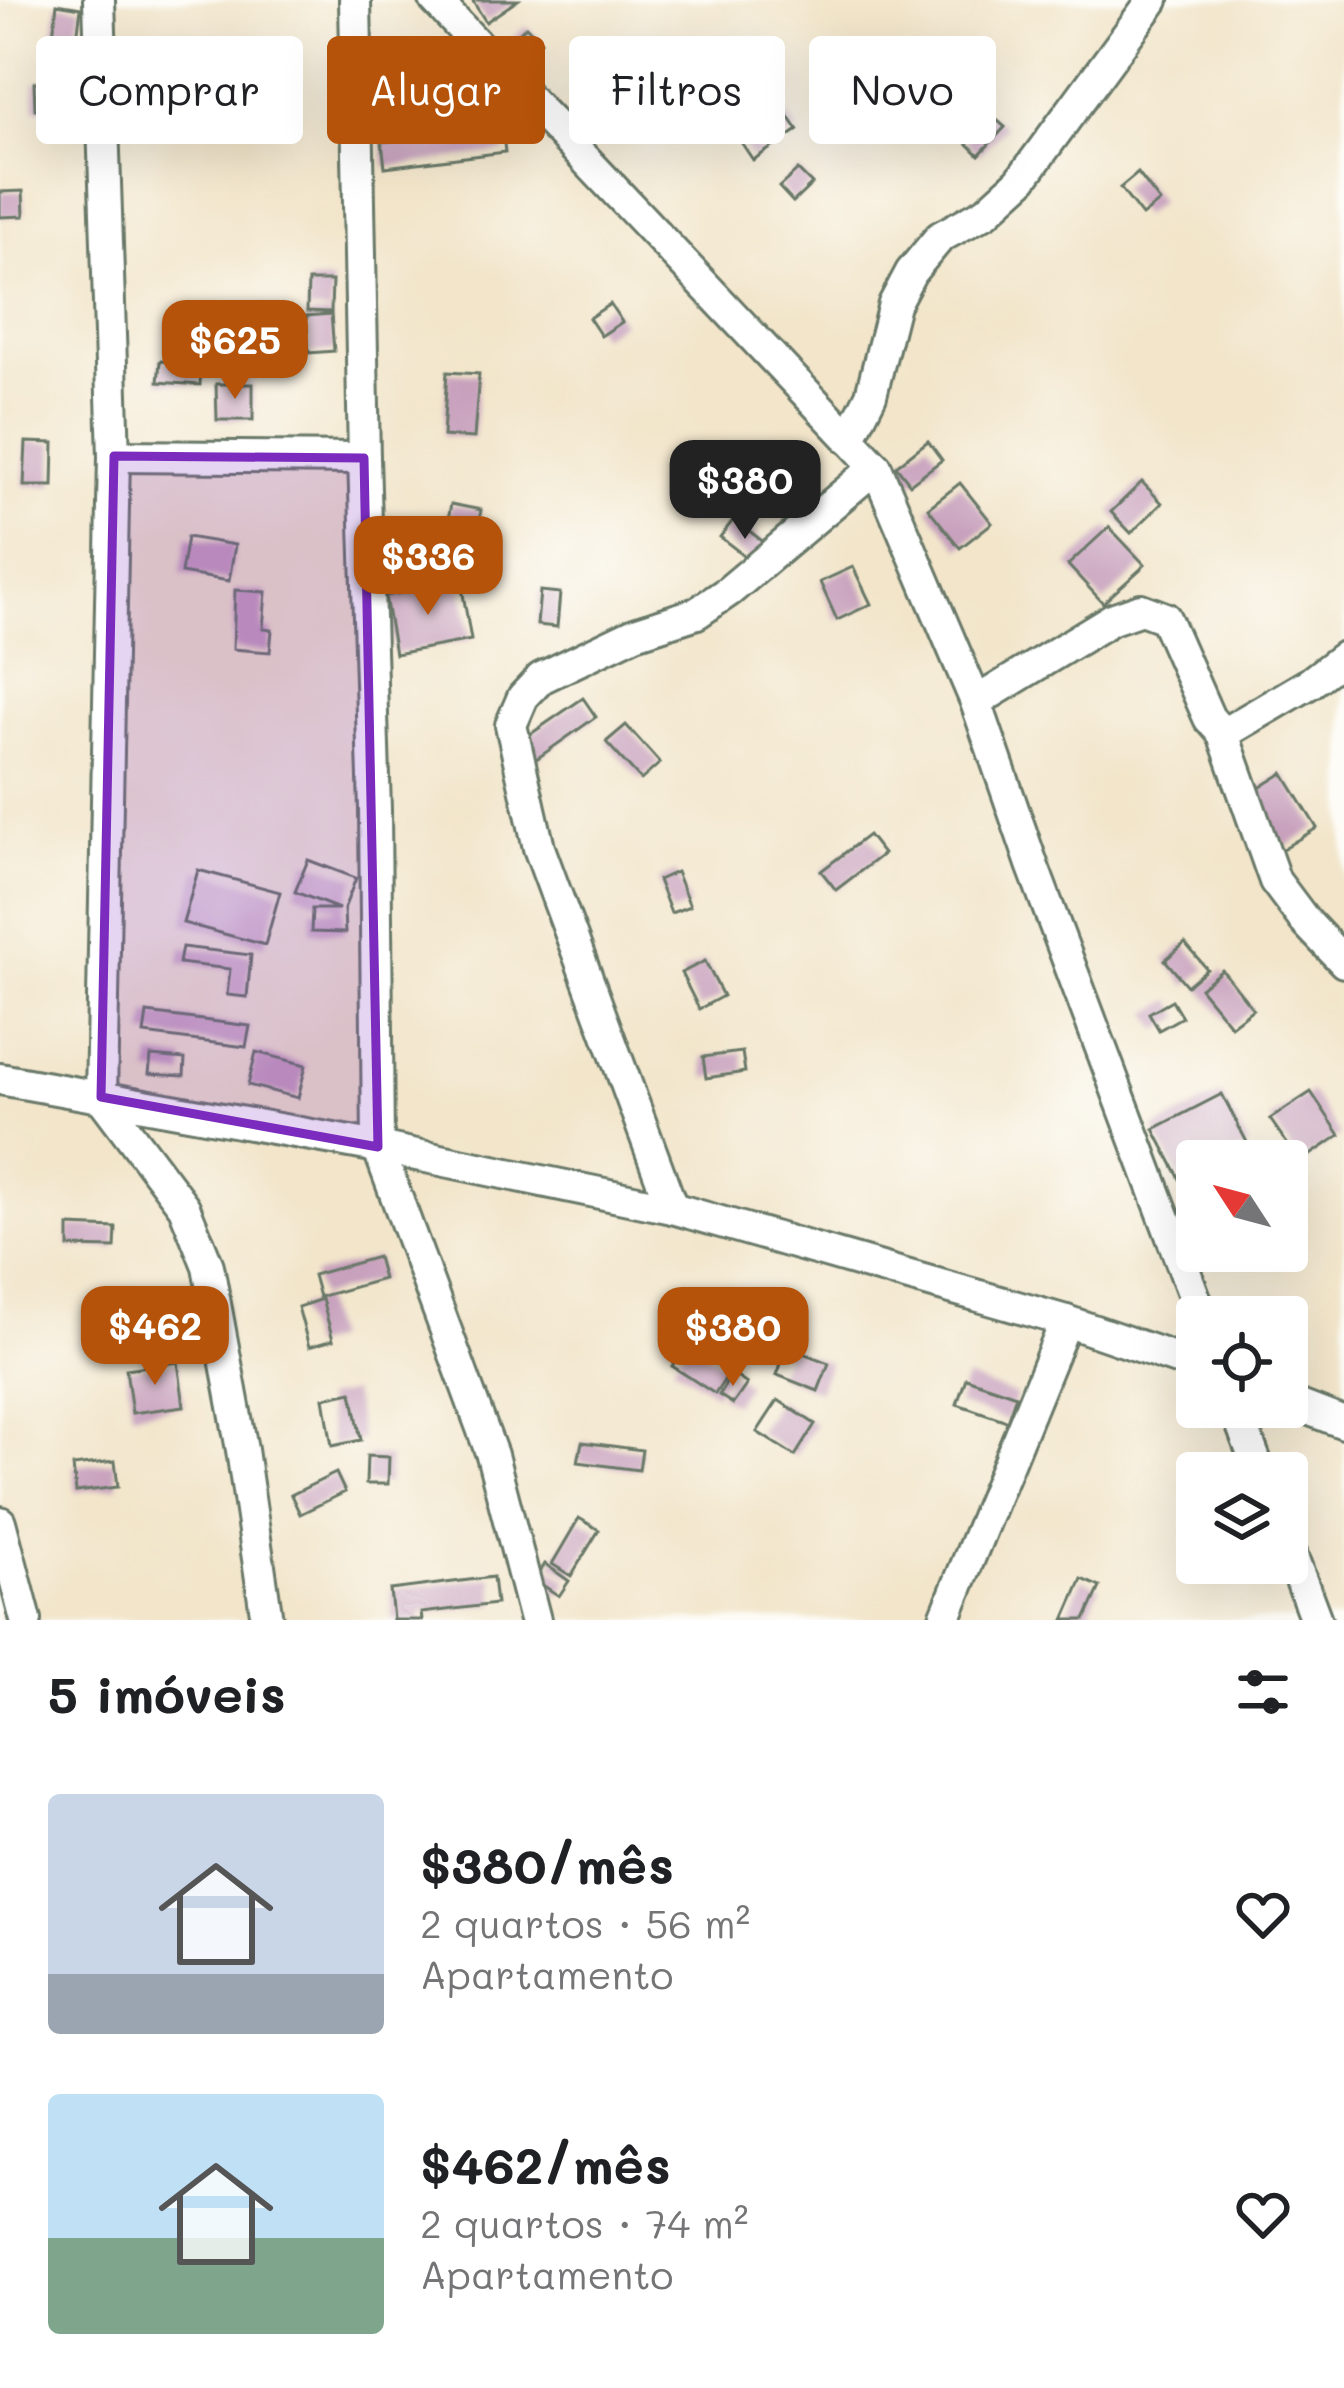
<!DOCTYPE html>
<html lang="pt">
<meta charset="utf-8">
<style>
:root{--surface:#fff;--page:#f2f2f2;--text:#202124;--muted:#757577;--accent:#b45309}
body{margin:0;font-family:Mali,sans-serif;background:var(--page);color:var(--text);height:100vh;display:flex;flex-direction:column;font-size:45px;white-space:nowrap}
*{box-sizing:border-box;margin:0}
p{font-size:39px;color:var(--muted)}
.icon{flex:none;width:66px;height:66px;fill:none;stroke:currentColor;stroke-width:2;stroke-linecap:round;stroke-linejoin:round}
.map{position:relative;height:1620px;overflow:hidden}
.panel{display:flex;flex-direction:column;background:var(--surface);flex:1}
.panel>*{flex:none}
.top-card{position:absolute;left:36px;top:36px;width:1272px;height:108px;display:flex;gap:24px}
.needle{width:78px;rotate:306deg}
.fabs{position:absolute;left:1176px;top:1140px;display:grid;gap:24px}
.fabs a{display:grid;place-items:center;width:132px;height:132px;border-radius:12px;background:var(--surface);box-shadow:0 12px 48px #0002;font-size:60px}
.price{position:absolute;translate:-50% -102px;padding:0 27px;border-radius:24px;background:var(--accent);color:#fff;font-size:39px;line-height:78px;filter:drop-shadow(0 3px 6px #0008)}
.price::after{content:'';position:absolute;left:50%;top:72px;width:36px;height:27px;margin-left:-18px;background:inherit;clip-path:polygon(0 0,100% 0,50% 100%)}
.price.current{background:#222;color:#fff}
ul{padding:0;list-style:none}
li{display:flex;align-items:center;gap:36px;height:300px;padding:0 48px}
li span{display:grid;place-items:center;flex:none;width:336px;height:240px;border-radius:12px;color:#555}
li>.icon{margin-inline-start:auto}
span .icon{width:144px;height:144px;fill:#fffc;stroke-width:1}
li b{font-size:51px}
h2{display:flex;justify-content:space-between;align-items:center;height:144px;padding:0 48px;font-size:51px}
.pill{padding:0 42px;border-radius:12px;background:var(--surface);box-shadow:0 12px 48px #0002;font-size:42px;line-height:108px}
.pill.current{background:var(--accent);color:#fff}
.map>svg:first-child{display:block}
.building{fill:#c8a1bd}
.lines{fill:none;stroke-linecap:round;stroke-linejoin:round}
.street-casing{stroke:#697868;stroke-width:36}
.street{stroke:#fff;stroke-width:30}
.marked{fill:#7b2cbf;fill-opacity:0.2;stroke:#7b2cbf;stroke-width:9;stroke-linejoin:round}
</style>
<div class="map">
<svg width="1344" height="1620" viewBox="0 0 1344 1620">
<rect width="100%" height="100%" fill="#fdfcf7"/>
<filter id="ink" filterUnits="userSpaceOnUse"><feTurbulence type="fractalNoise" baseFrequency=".00833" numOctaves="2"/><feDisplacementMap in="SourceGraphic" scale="24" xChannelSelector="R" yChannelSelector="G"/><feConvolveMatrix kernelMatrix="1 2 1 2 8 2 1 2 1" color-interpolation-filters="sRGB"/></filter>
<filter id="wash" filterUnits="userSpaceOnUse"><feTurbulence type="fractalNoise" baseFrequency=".004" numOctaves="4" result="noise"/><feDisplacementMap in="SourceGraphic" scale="48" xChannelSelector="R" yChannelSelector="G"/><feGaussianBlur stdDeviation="2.7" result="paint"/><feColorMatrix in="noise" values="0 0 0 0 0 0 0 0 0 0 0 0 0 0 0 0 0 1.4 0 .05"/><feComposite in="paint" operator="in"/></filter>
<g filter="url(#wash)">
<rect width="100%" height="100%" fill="#f2e5ca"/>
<g id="blocks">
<!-- building -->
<g class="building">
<path d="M472,0H518L486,22Z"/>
<path d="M57,4L81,8L75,53L51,50Z"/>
<path d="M526,26L541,41L522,59L508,43Z"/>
<path d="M34,82H76V109H35Z"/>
<path d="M615,92L645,116L636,128L606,102Z"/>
<path d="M781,105L798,130L753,160L737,136Z"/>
<path d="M990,114L1005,127L979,155L965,141Z"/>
<path d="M502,127L505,152L385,167L382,142Z"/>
<path d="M798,170L812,184L793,202L779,187Z"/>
<path d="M1138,173L1160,202L1142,216L1120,188Z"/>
<path d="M23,191L24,216L0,217V192Z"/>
<path d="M308,281H332L331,312L307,311Z"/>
<path d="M610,304L622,322L601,336L589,318Z"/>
<path d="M219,311L227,339L201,345L194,318Z"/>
<path d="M331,314L334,351L309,353L306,316Z"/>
<path d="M160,361L201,363L200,385L158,382Z"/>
<path d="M447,372L479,374L474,438L443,436Z"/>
<path d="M216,384H253V420H217Z"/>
<path d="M928,441L942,460L910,484L896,466Z"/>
<path d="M26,442L54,443L53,486H24Z"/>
<path d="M1142,482L1162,503L1131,533L1111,512Z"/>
<path d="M960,483L992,523L960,548L928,508Z"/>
<path d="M451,504L481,510L475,540L445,534Z"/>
<path d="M734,519L770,547L756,565L720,537Z"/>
<path d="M1109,527L1145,565L1103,603L1068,565Z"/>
<path d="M187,537L235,545L229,581L181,573Z"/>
<path d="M853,567L871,604L837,620L820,582Z"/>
<path d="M461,582L471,640L395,654L385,596Z"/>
<path d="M235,590L266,592L263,629L272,630L270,652L233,649Z"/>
<path d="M540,591L560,593L557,627L537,625Z"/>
<path d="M583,698L596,717L535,760L522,740Z"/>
<path d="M626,725L660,763L641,780L606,742Z"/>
<path d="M1283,773L1317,828L1279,851L1245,797Z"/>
<path d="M868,835L883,854L836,890L821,871Z"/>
<path d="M308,860L356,878L344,909L345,933L311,932L312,909H339L295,892Z"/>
<path d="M198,870L280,892L265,945L183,923Z"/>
<path d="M676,872L690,906L671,913L658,880Z"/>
<path d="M1185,943L1207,969L1187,986L1165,960Z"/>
<path d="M182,947L251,955L247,997L227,995L230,969L179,963Z"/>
<path d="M705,961L723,996L699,1009L681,973Z"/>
<path d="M1222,970L1253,1009L1231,1026L1200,988Z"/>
<path d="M1172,1000L1182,1017L1159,1030L1149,1013Z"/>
<path d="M147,1013L250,1026L246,1047L144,1034Z"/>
<path d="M256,1052L306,1065L298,1098L248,1085Z"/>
<path d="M742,1052L745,1072L706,1078L703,1057Z"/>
<path d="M151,1056L185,1059L184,1076L149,1074Z"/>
<path d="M1311,1092L1340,1135L1300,1162L1270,1119Z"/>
<path d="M1222,1094L1249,1146L1219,1161H1197V1173L1181,1181L1154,1129Z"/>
<path d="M69,1226L116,1228L115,1248L69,1247Z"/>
<path d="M377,1257L383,1279L319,1297L313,1275Z"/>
<path d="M322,1299L333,1340L309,1347L298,1307Z"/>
<path d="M688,1342L731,1370L715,1394L672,1366Z"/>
<path d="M787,1347L829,1363L818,1391L777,1375Z"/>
<path d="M178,1362L184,1406L132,1413L126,1369Z"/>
<path d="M732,1374L747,1384L733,1404L719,1395Z"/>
<path d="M966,1378L1016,1395L1007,1421L957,1404Z"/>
<path d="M352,1392L361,1440L332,1446L324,1398Z"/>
<path d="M778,1400L815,1424L795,1456L757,1432Z"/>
<path d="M582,1442L642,1450L639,1470L578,1462Z"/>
<path d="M367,1456L389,1457L388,1484H366Z"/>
<path d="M115,1461L118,1487L76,1492L73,1466Z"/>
<path d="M336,1473L345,1492L300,1514L291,1495Z"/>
<path d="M579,1518L599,1530L571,1576L552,1564Z"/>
<path d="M545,1564L569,1581L559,1596L535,1580Z"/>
<path d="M493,1577L496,1604L421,1613L422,1620H393L390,1590Z"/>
<path d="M1082,1579L1100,1587L1085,1620H1064Z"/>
</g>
</g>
</g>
<g filter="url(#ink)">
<use href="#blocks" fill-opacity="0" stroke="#697868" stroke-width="3"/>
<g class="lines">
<defs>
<g id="street">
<path d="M99,0L114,456L101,1097L184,1207L208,1266L242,1450L267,1620"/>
<path d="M355,0L364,458L375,810L378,1147L492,1455L535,1620"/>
<path d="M435,0L876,467L976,702L1033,867L1202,1317"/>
<path d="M849,439L871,395L894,304L911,272L940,237L986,212L1020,181L1153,0"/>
<path d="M114,456L364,458"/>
<path d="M976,702L1112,619L1141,609L1165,618L1209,718L1223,734L1275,881L1305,921L1344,962"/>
<path d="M1223,734L1310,683L1344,657"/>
<path d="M0,1079L378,1147L672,1208L1066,1321L1197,1366"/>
<path d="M672,1208L539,848L511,725L523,697L541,678L635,633L697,613L729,591L876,467"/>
<path d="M1287,1401L1344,1423"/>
<path d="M1235,1407L1260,1473"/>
<path d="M0,1522L26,1620"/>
<path d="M1287,1543L1316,1620"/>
<path d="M944,1620L1066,1321"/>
</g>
</defs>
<!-- street casing -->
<use href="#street" class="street-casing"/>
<!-- street -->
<use href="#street" class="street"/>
</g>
</g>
<!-- marked area -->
<path class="marked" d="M114,456L364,458L378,1147L101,1097Z"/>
</svg>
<div class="fabs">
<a><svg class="needle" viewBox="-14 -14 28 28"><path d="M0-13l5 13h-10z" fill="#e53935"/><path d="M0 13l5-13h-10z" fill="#757577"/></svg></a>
<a><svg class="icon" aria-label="locate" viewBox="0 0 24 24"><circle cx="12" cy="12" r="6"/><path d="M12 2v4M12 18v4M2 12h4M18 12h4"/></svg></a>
<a><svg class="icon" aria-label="layers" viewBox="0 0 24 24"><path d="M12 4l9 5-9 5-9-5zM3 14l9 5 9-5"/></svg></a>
</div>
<b class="price" style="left:235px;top:402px">$625</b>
<b class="price current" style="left:745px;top:542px">$380</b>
<b class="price" style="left:428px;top:618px">$336</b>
<b class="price" style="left:155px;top:1388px">$462</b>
<b class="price" style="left:733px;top:1389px">$380</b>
<div class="top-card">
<a class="pill">Comprar</a>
<a class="pill current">Alugar</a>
<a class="pill">Filtros</a>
<a class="pill">Novo</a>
</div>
</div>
<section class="panel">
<h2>5 imóveis<svg class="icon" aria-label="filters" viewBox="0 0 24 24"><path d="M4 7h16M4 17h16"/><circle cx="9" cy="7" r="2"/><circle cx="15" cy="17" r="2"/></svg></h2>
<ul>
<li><span style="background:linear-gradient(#c9d6e8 75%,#9aa5b1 0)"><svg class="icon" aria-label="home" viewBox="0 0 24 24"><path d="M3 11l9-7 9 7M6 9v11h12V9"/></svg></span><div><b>$380/mês</b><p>2 quartos · 56 m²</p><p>Apartamento</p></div><svg class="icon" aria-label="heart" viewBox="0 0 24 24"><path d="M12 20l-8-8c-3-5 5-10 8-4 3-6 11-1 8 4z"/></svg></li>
<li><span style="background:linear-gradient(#bfe0f5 60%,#7fa58c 0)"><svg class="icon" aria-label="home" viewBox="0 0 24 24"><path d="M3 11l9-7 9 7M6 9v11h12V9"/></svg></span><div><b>$462/mês</b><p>2 quartos · 74 m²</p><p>Apartamento</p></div><svg class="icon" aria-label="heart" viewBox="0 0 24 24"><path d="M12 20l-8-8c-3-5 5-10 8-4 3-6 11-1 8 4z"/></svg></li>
</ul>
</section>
